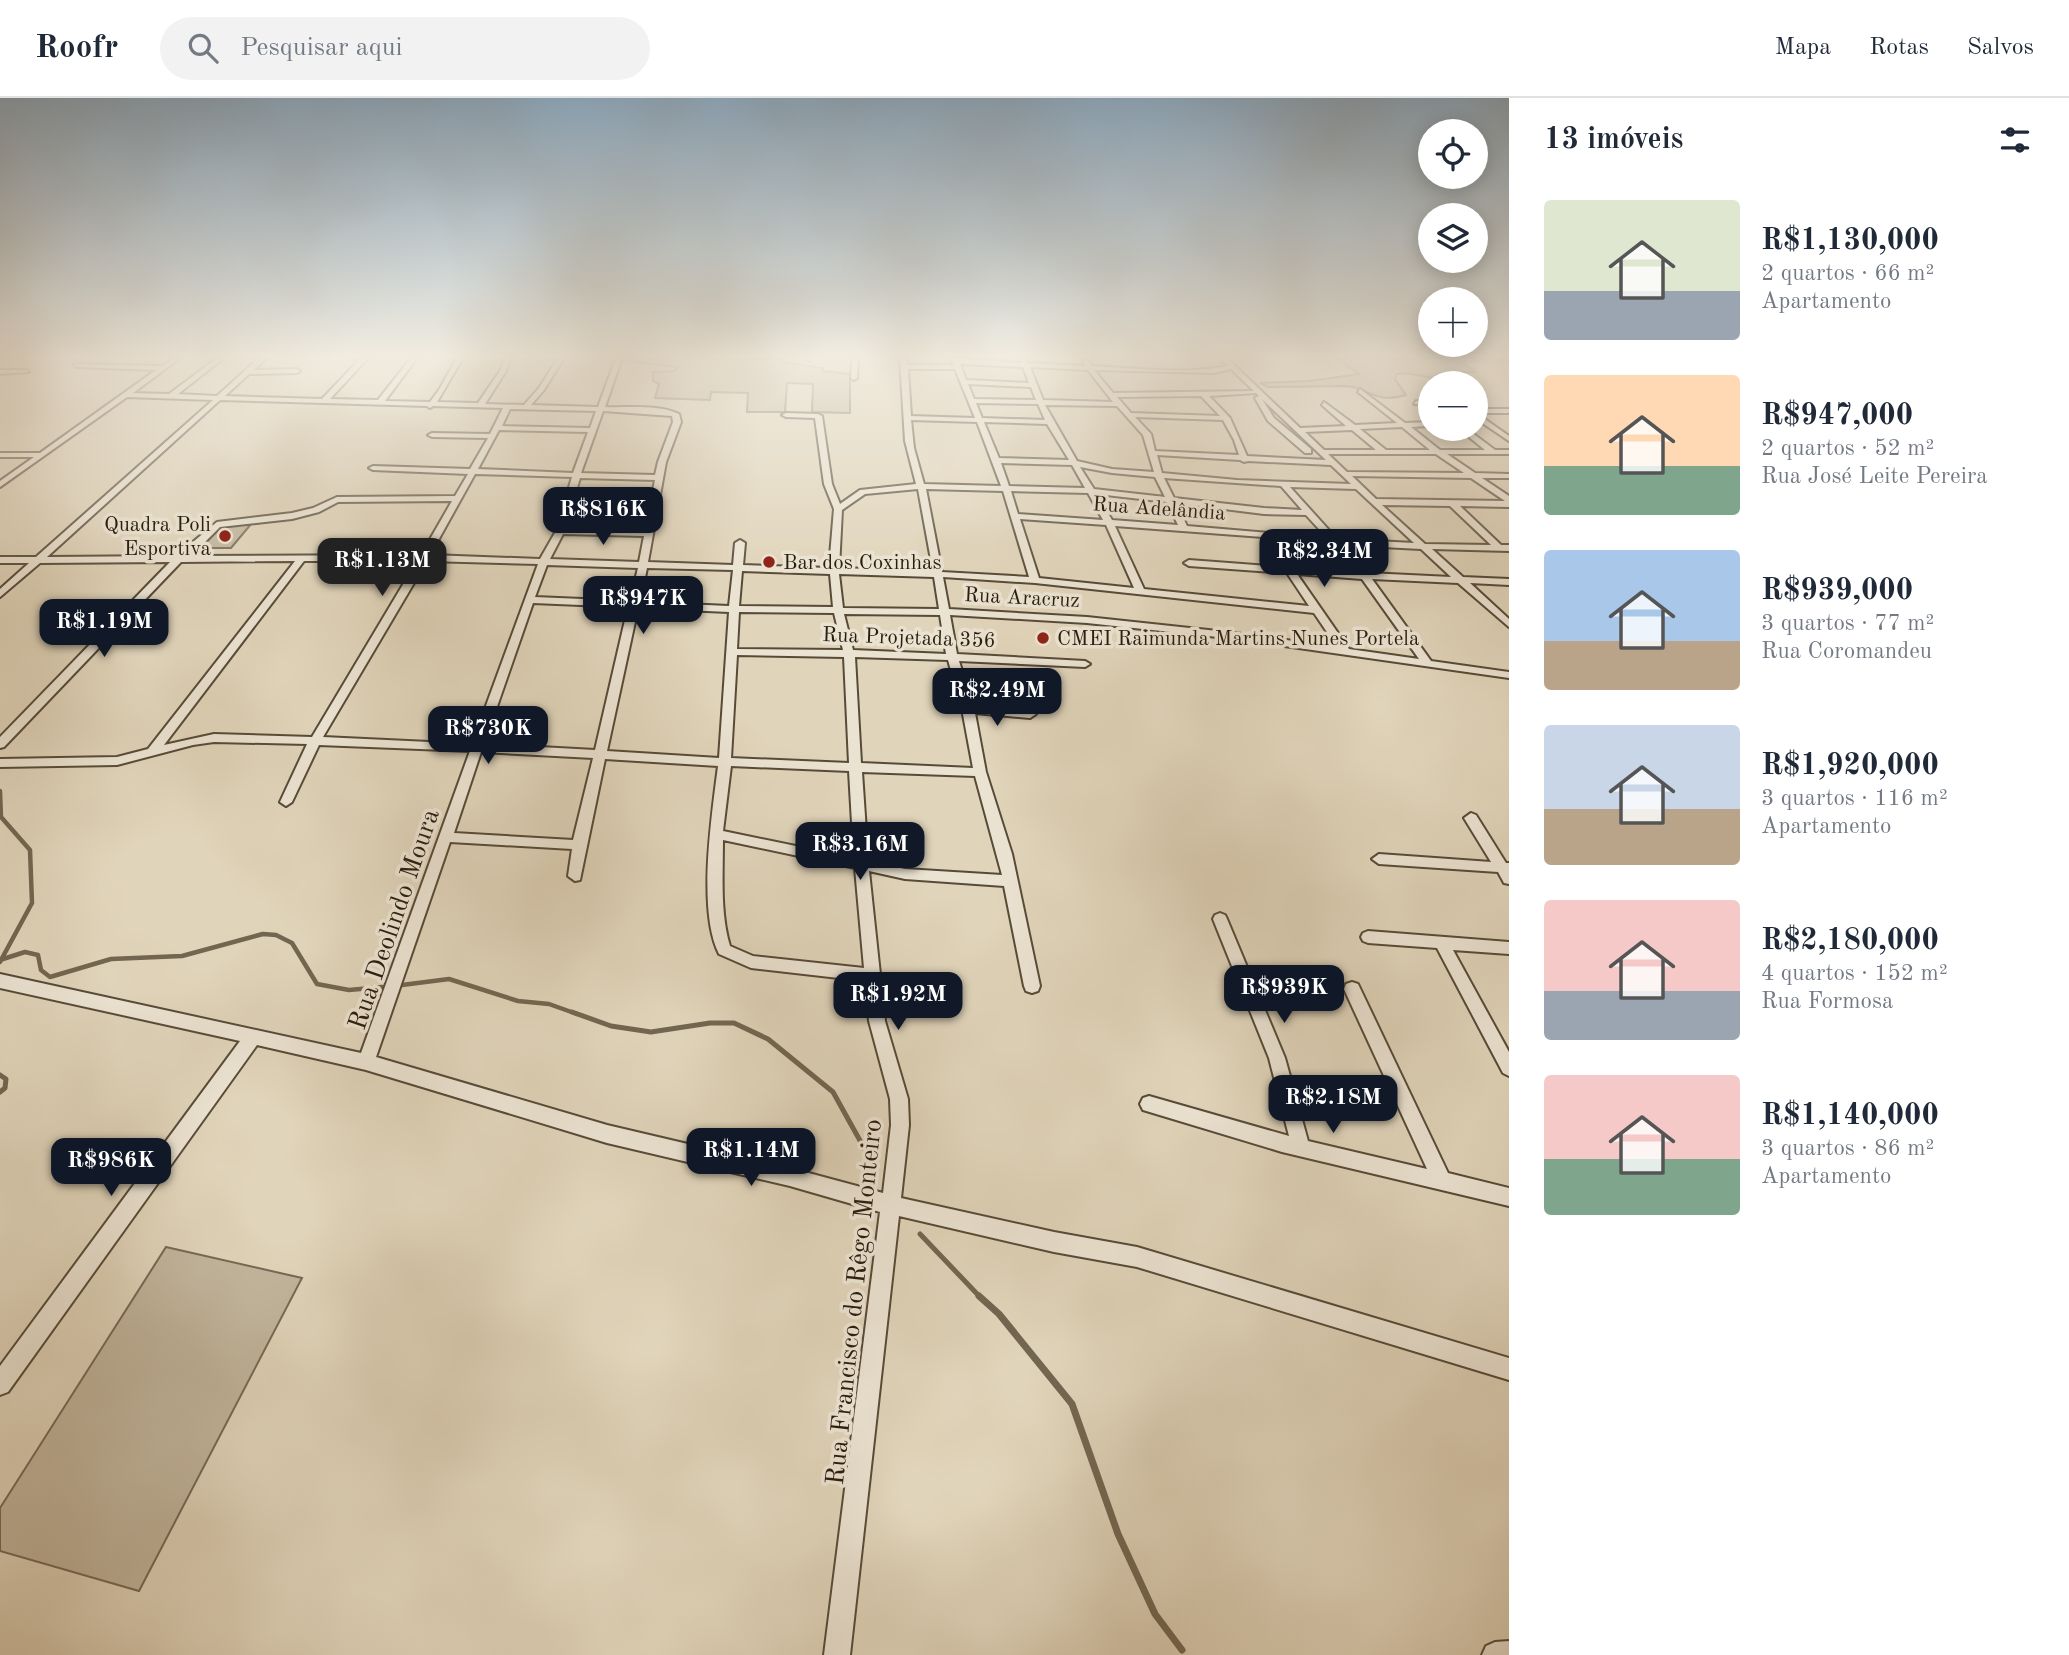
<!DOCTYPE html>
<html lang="pt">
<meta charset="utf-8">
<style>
:root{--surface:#fff;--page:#f2f2f3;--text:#1f2937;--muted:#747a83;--line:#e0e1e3;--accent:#111827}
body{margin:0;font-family:"Old Standard TT",serif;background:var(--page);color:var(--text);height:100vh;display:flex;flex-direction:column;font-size:26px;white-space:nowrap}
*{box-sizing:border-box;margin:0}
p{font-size:23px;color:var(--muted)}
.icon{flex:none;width:38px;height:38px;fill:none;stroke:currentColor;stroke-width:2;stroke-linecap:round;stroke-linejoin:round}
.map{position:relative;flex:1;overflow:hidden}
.side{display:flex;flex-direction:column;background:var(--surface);width:560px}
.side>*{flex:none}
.fabs{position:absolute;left:1418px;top:21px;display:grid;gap:14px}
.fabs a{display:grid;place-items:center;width:70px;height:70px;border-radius:50%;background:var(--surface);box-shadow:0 4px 18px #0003;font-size:35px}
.price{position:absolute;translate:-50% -60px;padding:0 16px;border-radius:14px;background:var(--accent);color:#fff;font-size:23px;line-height:46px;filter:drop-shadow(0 2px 4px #0008)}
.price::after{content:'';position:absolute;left:50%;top:42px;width:21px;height:16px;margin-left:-10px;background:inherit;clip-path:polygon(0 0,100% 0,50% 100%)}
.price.active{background:#222;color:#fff}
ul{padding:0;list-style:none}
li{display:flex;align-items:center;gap:21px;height:175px;padding:0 35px}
li span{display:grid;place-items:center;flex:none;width:196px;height:140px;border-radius:7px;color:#555}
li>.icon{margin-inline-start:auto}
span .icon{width:84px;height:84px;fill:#fffc;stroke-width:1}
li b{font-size:30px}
h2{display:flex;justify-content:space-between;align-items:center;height:84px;padding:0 35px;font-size:30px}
header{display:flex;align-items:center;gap:42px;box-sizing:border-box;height:98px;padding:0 35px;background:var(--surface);border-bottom:2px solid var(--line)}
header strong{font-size:33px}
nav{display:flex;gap:38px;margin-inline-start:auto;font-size:24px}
.search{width:490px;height:63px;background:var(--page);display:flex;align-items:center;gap:18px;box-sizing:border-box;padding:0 24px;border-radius:38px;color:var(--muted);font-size:26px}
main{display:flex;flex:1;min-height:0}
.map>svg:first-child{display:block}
.green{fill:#c1b59d;stroke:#756955;stroke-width:2}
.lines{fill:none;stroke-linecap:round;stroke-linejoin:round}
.stream-far3{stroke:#726651;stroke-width:2.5}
.stream-far2{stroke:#726651;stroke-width:4.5}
.stream-far1{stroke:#726651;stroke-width:5}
.stream{stroke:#726651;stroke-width:7}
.street-casing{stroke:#574b38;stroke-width:4}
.street{fill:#ebe3d2;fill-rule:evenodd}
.poi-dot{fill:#8f2418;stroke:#ebe3d2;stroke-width:2.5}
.labels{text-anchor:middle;stroke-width:7;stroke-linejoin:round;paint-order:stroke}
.far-street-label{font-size:21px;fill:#291d0d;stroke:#ebe3d2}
.far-poi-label{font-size:21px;fill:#291d0d;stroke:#ebe3d2;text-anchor:start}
.street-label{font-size:26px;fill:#291d0d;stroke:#ebe3d2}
</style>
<header>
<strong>Roofr</strong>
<div class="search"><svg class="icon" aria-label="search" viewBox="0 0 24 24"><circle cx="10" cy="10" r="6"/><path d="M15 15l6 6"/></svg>Pesquisar aqui</div>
<nav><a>Mapa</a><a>Rotas</a><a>Salvos</a></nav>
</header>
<main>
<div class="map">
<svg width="1509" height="1557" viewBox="0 0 1509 1557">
<rect width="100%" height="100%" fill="#e0d4ba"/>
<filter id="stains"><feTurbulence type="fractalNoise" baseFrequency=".00286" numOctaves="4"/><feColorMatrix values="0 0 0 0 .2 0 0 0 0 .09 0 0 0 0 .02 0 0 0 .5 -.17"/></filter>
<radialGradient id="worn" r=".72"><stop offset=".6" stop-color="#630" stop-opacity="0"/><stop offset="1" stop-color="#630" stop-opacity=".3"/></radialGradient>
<!-- green -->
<g class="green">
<path d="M624,260H783L782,264L823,270V273L850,276V315L812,314L813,286L787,285L785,314H747L748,295L711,294L710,302L655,300L659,286L653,283V274L674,273L678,269L623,263Z"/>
<path d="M1336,260H1509V263L1462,264L1475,274L1445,276L1441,280C1424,281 1415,273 1397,276L1395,281L1406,297C1375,306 1371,291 1347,288L1268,289L1260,285L1309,283L1359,276Z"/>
<path d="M219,425H252L231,450H197Z"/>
<path d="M166,1149L302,1180L139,1493L0,1453V1410Z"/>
</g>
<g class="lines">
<!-- stream-far3 -->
<path class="stream-far3" d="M0,261L4,260"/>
<!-- stream-far2 -->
<g class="stream-far2">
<path d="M0,693L1,719L30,752L32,805L0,864"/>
<path d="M3,861L25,854L38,857L41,872L50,879L111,861L182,858L263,836L276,837L292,845L317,886L349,892L382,889"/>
<path d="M402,887L449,881L518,903L549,906L577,916"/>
</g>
<!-- stream-far1 -->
<g class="stream-far1">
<path d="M572,914L611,928L651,934L710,925H734L768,941L833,994L873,1066"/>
<path d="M0,977L6,981L5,990L0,994"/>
<path d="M920,1136L981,1200"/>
</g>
<!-- stream -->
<path class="stream" d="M979,1198L999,1216L1072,1306L1118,1436L1155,1516L1182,1552"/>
<defs>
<g id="street">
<path d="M173,260H180L133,295L169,296L217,260H224L178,296L217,298L259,260H266L254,272L297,271L300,273L297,275L249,276L225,298L322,301L361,260H368L330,301L378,302L411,260H417L385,303L430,304L439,292L457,260H463L437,304L478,305L500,273L505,260H511L506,273L485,306L524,307L539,290L558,260H564L544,292L531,307L598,309L616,260H622L605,309C627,310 658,306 679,316L681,324L666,364L648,464L733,467L735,445L740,442L745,445L743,467L829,470L834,411L824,386L815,320L786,319L782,317L786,315L818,316L822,318L832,386L840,406L860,392L916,386L905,343L900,260H906L907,267H954L951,260L1021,265V260H1025L1028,265L1085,268L1083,264L1086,262L1092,268C1136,270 1184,277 1228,268L1220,260H1227L1300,330L1346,328L1322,307L1324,304L1355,327L1397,325L1358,294L1360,291L1405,325L1430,324V328L1411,329L1440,352H1485L1459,331H1467L1495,352H1509V356H1447L1475,375L1509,376V380H1482L1509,398V409L1460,408L1501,447H1509V453L1432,451L1463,479L1509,481V487L1470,485L1509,521V529L1458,485L1372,481L1431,563L1509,574V580L1227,540L1087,525L950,517L957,556L1085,563L1090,566L1085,569L959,563L973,608L1030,612L1036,616L1030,620L975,615L986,674L1012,756L1040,888L1038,893L1032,895L1026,893L1024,888L1004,788L905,781L869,773L885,923L908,1001L909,1027L901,1100L1054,1134L1137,1149L1509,1260V1282L1137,1169L1054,1154L899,1118L850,1557H824L880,1114L790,1088L607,1045L366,972L257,947L8,1294L0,1297V1268L240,943L0,890V876L361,955L470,653L319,647L292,704L286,708L280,704L307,646L214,644L193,647L117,667L0,669V661L117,659L148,651L295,463L181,464L4,649L0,650V639L170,464L40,465L0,499V491L29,465H0V459H36L213,302L127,299L0,389V383L34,359H0V355H40L156,272L76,269L74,266L162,268ZM960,266L1023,269L1029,285L966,282ZM1030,269L1088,272L1113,304L1043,302ZM908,271H955L975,320L911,318ZM1231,271L1254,293L1113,295L1094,272L1214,275ZM968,286L1031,289L1036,302L974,301ZM1256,295L1259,298L1255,300L1268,323L1305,355H1311V351L1274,320L1262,301L1326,362L1247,358L1230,320L1209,298ZM1201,298L1220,318L1131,315L1117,299ZM220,302L427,308L430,310L433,308L503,310L490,336L432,335L428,337L432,339L488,340L470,371L373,368L369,370L373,372L468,376L455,398L337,399L313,410L292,415L217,424L176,458L47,459ZM976,305L1038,306L1045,322L982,320ZM1045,307L1117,308L1143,337L1154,374L1112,371L1077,363ZM510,311L596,313L590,330L502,328ZM603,313L672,318L673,324L658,364L655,377L581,375ZM1135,319L1223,322L1234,342L1239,357L1155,353L1151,336ZM911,322L977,324L1001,388L924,386L914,350ZM984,324L1047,326L1069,362L999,360ZM1402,329L1430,352H1386L1360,331ZM499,332L588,334L573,375L478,371ZM1352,332L1376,352H1324L1305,334ZM1328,356H1436L1464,375L1347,374ZM1157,357L1240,362L1244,364L1248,363L1331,367L1351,386L1237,382L1162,375ZM1001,365L1072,367L1085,390L1009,388ZM1080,369L1112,375L1155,379L1165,399L1094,391ZM475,376L572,379L556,433L540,461L430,457ZM1352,378L1471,380L1505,403L1376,401ZM580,380L655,382L645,432L565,430ZM1164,380L1281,388L1302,412L1264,410L1174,400ZM1290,389L1356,391L1414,445L1337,441ZM918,391L933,473L839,470L842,412L865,396ZM926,391L1003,393L1029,479L942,474ZM1011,393L1088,395L1103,422L1018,416ZM1097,396L1167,404L1178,427L1112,422ZM452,403L421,457L186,458L198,451L220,429L292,421L319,414L338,404ZM1176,405L1264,416L1306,417L1327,440L1187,428ZM1382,407L1450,408L1491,447L1425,446ZM1020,421L1106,427L1134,490L1039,480ZM1115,428L1263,439L1283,469L1189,462L1184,465L1189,468L1287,475L1309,508L1144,491ZM563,436L644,438L639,464L550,461ZM1273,440L1332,446L1357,475L1293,470ZM1343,447L1421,451L1451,479L1368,475ZM304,463H417L312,639L214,636L164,647ZM427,463L538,466L472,646L323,639ZM547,467L638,470L630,503L535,499ZM647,470L733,472L729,508L640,504ZM742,473L830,476L833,509L739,508ZM839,476L934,479L939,511L843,510ZM1297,476L1362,481L1419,561L1349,551ZM943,479L1035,485L1314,515L1337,549L1227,534L1087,519L949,511ZM533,505L628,509L595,652L484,646ZM638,510L729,514L719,660L607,653ZM739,514L834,515L843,552L737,551ZM844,516L940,517L946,556L853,552ZM737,557L844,559L849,665L731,660ZM855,559L948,562L962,611L973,670L861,665ZM481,654L593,660L573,742L454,735ZM605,661L718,668C712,716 697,813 719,856L751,870L865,883L869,923L890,1001L891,1027L883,1095L790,1070L607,1027L376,959L450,744L572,751L568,778L575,783L580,782ZM731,668L849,673L854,760L723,733ZM862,674L975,678L1002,777L905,771L868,763ZM723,742L855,770L864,870L753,858L730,848C720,815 723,777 723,742Z"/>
<path d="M807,260H813L809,263Z"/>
<path d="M852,260H858L857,280L854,282L851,280Z"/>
<path d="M0,272H26L29,274L0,276Z"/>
<path d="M1416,303H1430V307L1414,306Z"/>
<path d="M1475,311H1509V315H1476L1509,338V343L1475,320Z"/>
<path d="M1471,715L1476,717L1506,765H1509V786L1504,785L1498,774L1379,766L1372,761L1379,756L1491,764L1464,720Z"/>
<path d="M1220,815L1225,817L1227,821L1285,960L1308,1043L1427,1071L1344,891L1346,886L1352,884L1358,886L1448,1075L1509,1090V1108L1282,1054L1143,1012L1140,1006L1143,1000L1149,998L1289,1038L1269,960L1213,821L1215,817Z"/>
<path d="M1368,833L1509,844V856L1453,852L1509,954V978L1503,975L1437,850L1368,845L1363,843L1361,839L1363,835Z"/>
<path d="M1509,1543V1557H1482L1486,1548L1495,1544Z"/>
</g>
</defs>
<!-- street casing -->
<use href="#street" class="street-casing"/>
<!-- street -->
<use href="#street" class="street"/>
</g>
<!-- sky -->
<linearGradient id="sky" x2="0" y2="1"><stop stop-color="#8ca8be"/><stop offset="0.54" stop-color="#f1ece0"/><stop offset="1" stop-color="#f1ece0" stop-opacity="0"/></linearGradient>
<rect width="1509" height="478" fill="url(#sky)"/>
<!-- markers -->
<g class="poi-dot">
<circle cx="225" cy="438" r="7"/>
<circle cx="769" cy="464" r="7"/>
<circle cx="1043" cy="540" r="7"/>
</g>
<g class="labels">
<!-- far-street labels -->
<g class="far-street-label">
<text transform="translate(1159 410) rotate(4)" y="7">Rua Adelândia</text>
<text transform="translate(1022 499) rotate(3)" y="7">Rua Aracruz</text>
<text transform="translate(909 539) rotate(2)" y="7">Rua Projetada 356</text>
</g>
<!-- far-poi labels -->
<g class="far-poi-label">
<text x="211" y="433" text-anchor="end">Quadra Poli<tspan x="211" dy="24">Esportiva</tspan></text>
<text x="783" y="471">Bar dos Coxinhas</text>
<text x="1057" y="547">CMEI Raimunda Martins Nunes Portela</text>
</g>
<!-- street labels -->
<g class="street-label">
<text transform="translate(393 821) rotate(-71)" y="9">Rua Deolindo Moura</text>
<text transform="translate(853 1204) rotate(-84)" y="9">Rua Francisco do Rêgo Monteiro</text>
</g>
</g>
<rect width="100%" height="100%" filter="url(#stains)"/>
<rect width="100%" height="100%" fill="url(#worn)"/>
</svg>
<div class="fabs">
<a><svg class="icon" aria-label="locate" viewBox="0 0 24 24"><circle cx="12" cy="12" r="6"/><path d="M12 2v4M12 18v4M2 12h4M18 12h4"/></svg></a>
<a><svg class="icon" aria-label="layers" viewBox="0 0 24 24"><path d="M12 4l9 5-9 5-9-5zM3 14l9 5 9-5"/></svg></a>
<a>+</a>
<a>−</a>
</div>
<b class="price" style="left:603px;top:449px">R$816K</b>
<b class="price" style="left:1324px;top:491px">R$2.34M</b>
<b class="price active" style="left:382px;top:500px">R$1.13M</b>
<b class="price" style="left:643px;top:538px">R$947K</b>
<b class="price" style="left:104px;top:561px">R$1.19M</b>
<b class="price" style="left:997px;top:630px">R$2.49M</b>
<b class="price" style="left:488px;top:668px">R$730K</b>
<b class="price" style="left:860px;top:784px">R$3.16M</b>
<b class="price" style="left:1284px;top:927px">R$939K</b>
<b class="price" style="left:898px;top:934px">R$1.92M</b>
<b class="price" style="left:1333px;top:1037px">R$2.18M</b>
<b class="price" style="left:751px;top:1090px">R$1.14M</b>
<b class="price" style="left:111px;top:1100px">R$986K</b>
</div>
<section class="side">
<h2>13 imóveis<svg class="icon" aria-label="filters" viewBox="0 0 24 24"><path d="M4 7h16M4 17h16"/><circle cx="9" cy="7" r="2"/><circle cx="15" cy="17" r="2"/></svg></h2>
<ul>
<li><span style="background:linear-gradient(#dfe7d0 65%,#9aa5b1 0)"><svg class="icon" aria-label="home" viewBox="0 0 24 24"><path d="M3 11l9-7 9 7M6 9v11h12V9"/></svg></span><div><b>R$1,130,000</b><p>2 quartos · 66 m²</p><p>Apartamento</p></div></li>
<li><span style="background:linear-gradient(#ffd9b3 65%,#7fa58c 0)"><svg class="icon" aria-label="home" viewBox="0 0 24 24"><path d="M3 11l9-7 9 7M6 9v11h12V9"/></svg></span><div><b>R$947,000</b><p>2 quartos · 52 m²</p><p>Rua José Leite Pereira</p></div></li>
<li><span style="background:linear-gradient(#a9c7e8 65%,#b9a48a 0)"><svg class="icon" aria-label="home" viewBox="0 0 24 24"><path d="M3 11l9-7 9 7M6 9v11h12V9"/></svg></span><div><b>R$939,000</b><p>3 quartos · 77 m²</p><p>Rua Coromandeu</p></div></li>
<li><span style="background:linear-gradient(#c9d6e8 60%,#b9a48a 0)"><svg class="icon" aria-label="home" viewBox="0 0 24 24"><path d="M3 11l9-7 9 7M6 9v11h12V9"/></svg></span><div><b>R$1,920,000</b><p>3 quartos · 116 m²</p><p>Apartamento</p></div></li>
<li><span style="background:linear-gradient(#f6c9c9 65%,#9aa5b1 0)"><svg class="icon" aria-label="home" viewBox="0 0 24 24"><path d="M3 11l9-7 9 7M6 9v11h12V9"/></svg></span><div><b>R$2,180,000</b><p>4 quartos · 152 m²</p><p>Rua Formosa</p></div></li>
<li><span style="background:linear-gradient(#f6c9c9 60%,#7fa58c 0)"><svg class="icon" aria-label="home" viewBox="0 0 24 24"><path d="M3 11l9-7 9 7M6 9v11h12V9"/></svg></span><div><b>R$1,140,000</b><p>3 quartos · 86 m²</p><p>Apartamento</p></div></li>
</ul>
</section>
</main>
